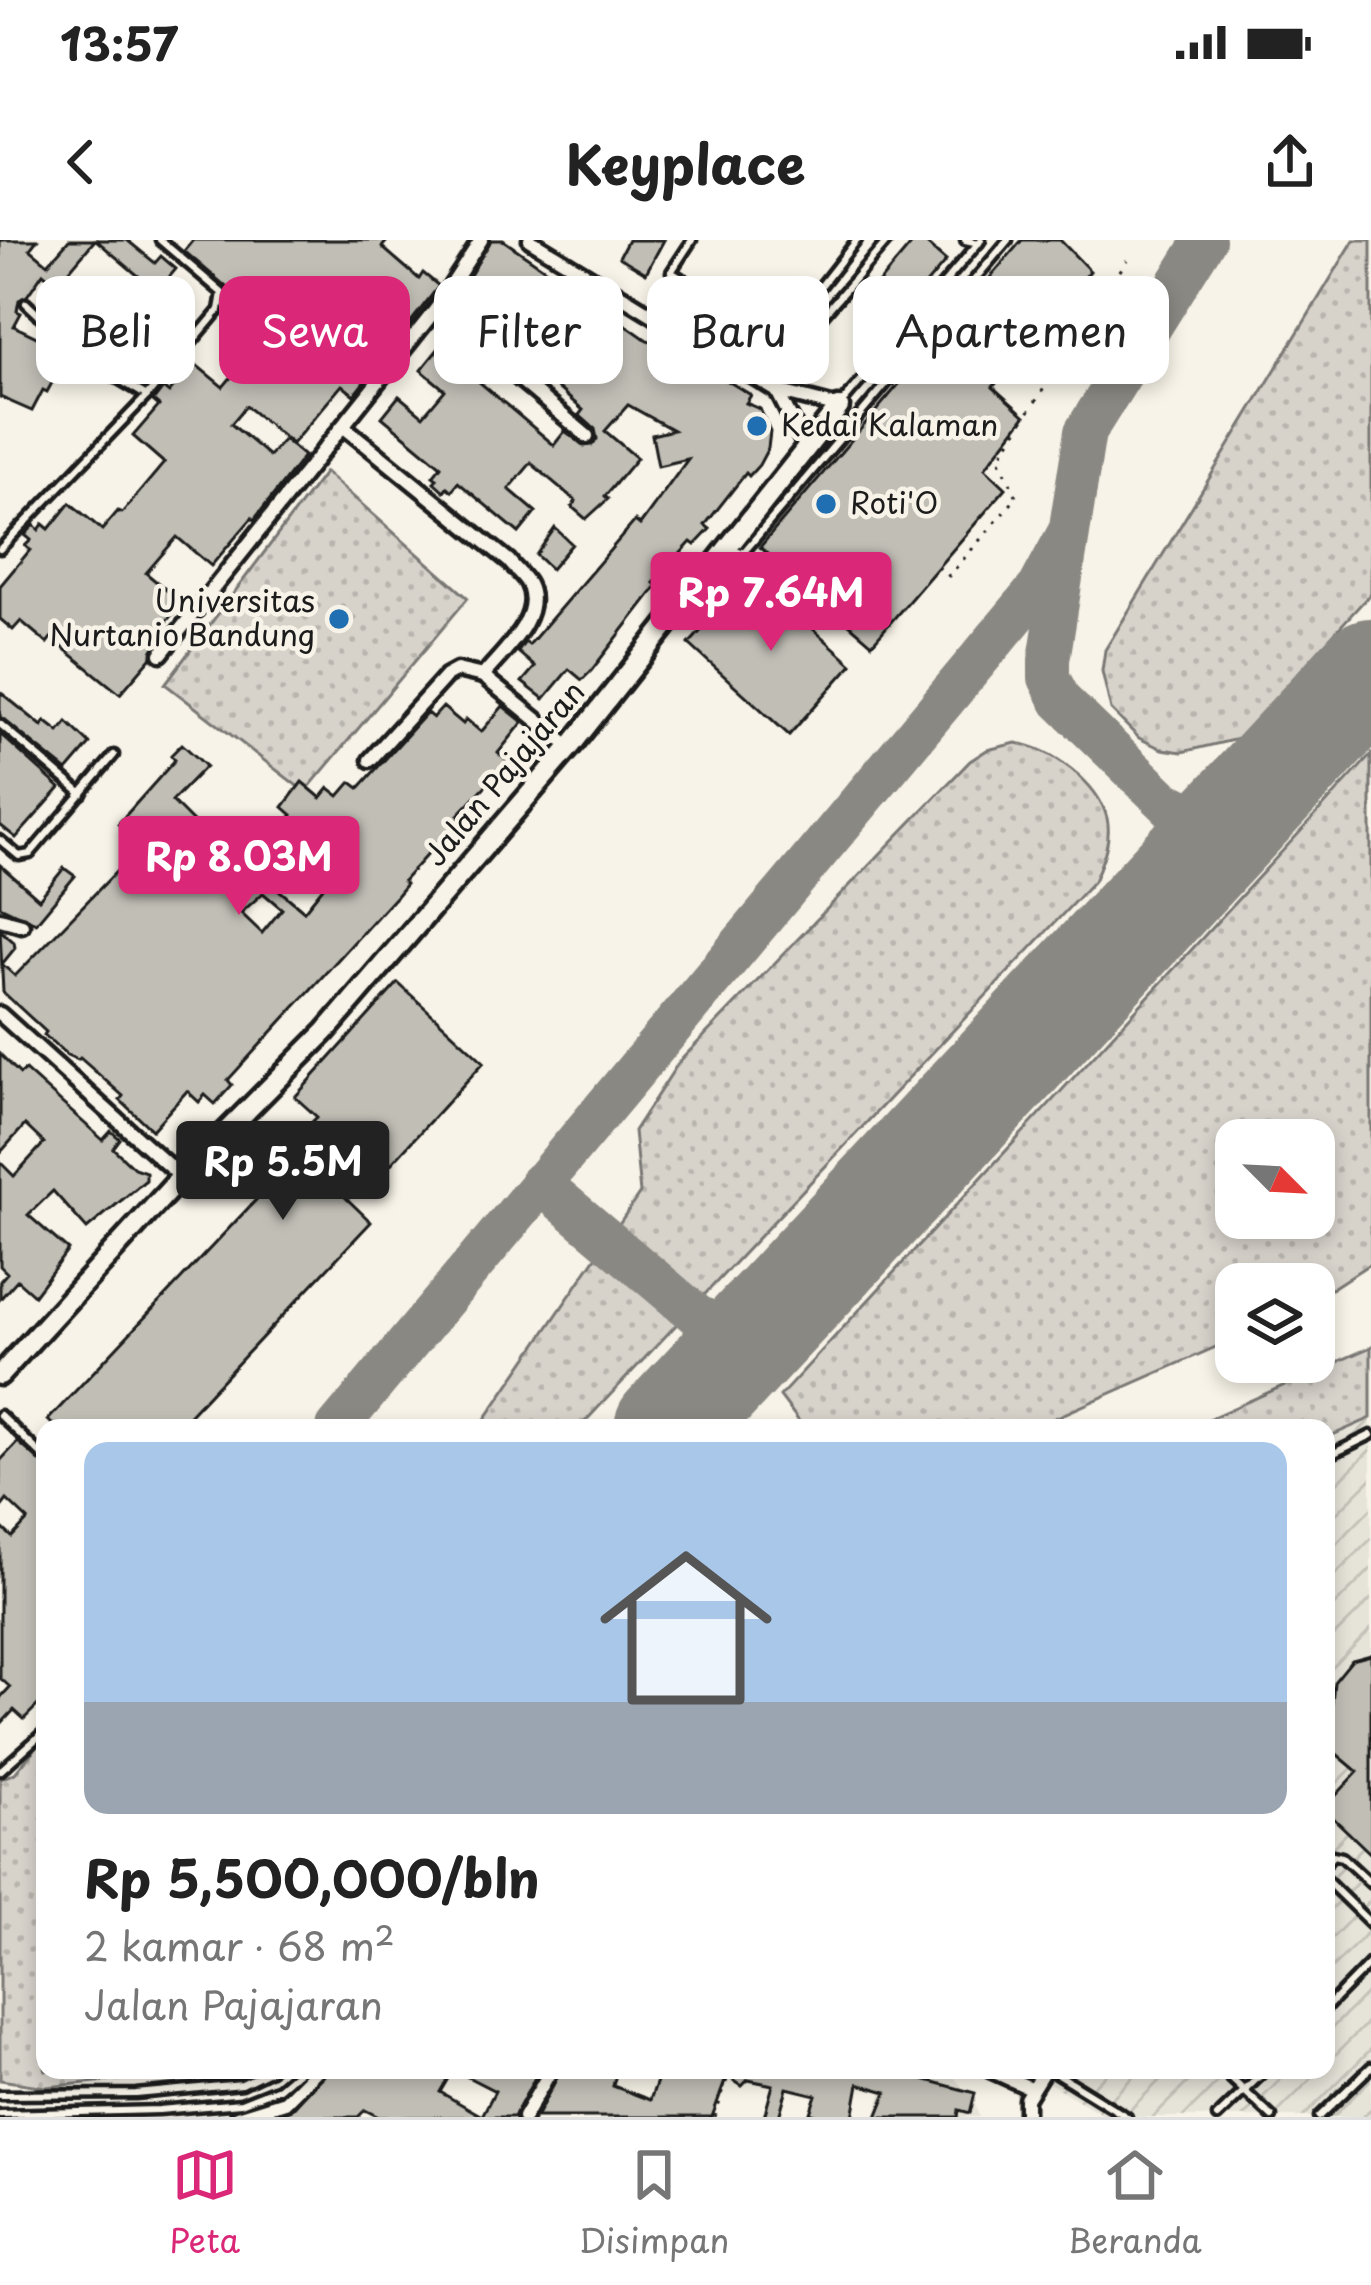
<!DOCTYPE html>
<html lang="id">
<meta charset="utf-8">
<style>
:root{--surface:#fff;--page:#f6f6f6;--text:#222;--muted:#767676;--line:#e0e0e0;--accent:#db2777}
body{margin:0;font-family:"Playpen Sans",sans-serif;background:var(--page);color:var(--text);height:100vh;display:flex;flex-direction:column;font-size:45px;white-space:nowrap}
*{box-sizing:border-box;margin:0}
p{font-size:39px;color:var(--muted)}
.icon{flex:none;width:66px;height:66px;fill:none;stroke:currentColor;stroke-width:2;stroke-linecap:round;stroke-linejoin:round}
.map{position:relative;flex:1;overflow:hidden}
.drawer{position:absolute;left:36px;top:1179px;width:1299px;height:660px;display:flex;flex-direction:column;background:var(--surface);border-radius:24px;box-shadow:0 6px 18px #0003}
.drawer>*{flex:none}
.hud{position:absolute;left:36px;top:36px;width:1299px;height:108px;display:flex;gap:24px}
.needle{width:78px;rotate:114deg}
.controls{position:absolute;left:1215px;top:879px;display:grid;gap:24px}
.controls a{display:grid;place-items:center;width:120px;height:120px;border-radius:24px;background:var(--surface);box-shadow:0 6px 18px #0003;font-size:60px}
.price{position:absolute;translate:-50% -102px;padding:0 27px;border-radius:12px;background:var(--accent);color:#fff;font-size:39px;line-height:78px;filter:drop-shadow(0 3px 6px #0008)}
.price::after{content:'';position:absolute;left:50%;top:72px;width:36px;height:27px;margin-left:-18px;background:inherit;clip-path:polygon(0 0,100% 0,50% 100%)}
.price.current{background:#222;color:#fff}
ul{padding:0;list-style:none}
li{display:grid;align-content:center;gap:24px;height:636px;padding:0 48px}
li span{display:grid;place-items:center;height:372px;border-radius:24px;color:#555}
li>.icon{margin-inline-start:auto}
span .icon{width:216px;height:216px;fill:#fffc;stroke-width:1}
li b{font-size:51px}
.pill{padding:0 42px;border-radius:24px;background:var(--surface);box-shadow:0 6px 18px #0003;font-size:42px;line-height:108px}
.pill.current{background:var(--accent);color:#fff}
.status{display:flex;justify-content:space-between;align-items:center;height:84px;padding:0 60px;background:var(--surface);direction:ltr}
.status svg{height:33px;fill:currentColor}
header{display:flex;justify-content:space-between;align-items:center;height:156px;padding:0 48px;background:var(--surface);font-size:54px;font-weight:700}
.menu{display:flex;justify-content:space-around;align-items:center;height:168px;border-top:3px solid var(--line);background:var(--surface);font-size:33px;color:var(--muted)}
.menu a{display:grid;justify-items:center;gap:6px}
.menu .current{color:var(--accent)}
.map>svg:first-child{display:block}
.built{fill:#e6e3d9}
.industrial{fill:url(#industrial-furrows)}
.grass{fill:url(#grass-dots);stroke:#7a7874;stroke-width:3;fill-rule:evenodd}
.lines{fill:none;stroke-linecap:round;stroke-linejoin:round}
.taxiway{stroke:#8a8882;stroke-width:42}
.runway{stroke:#8a8882;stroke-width:108}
.building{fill:#c0beb5;stroke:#1c1c1c;stroke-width:3;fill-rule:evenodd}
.lane-casing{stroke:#1c1c1c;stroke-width:15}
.street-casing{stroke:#1c1c1c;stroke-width:21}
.secondary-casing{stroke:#1c1c1c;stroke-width:27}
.path{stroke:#1c1c1c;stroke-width:3;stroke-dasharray:3 9;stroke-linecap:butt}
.lane{stroke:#f7f3e8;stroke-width:6}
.street{stroke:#f7f3e8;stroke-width:12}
.secondary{stroke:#f7f3e8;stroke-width:18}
.poi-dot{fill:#1f6fb2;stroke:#f7f3e8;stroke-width:4.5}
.labels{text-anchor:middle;stroke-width:9;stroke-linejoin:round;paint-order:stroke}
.poi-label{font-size:30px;fill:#1c1c1c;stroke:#f7f3e8;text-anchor:start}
.street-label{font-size:30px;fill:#1c1c1c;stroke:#f7f3e8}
</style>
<div class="status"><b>13:57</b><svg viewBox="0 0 49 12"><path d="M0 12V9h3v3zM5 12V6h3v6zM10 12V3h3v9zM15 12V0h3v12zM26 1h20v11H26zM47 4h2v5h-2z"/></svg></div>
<header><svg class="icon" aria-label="back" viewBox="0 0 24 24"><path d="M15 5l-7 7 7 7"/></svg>Keyplace<svg class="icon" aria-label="share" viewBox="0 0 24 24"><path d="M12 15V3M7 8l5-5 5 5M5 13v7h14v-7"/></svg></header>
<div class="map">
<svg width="1371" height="1877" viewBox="0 0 1371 1877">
<defs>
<pattern id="industrial-furrows" width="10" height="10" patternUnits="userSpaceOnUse" patternTransform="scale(3)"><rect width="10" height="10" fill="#e6e3d9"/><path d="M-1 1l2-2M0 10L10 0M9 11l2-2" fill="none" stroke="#c5c2ba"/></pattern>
<pattern id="grass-dots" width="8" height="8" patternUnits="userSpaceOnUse" patternTransform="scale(3)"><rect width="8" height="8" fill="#d7d3cb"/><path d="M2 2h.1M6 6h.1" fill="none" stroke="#b8b5ae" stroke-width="1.8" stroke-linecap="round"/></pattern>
</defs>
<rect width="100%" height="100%" fill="#f7f3e8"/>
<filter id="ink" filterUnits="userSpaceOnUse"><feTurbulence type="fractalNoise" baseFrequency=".00833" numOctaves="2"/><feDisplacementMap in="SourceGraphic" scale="24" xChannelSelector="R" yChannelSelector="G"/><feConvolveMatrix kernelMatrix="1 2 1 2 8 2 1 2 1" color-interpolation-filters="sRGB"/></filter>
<g filter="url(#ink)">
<!-- built -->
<path class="built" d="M889,1830H949L976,1866L979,1877H875Z"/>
<!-- industrial -->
<path class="industrial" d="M1371,1160V1877H1107L1027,1830H1326V1188Z"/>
<!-- grass -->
<g class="grass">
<path d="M1354,0H1371V353L1238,499L1182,512L1162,509L1139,498L1111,470L1102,431L1105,410Z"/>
<path d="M325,232L468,358L305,552L165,444Z"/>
<path d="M1016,503C1050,508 1098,542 1107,578C1112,600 1102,622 1094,641L579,1188H479L640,953L634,891L679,822L970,521L987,510Z"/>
<path d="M1371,515V1023L1314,1060V1044H1236V1098L1032,1188H804L780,1156ZM1314,900V978H1236V900Z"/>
<path d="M1371,1107V1178L1326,1198V1188H1188Z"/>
<path d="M45,1497V1830H219L46,1847L0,1840V1539L15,1533Z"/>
</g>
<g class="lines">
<!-- taxiway -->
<g class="taxiway">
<path d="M1173,565C1202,582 1224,578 1251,561"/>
<path d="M1168,651C1184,627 1194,605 1181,577L1061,461L1049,438V420L1085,192L1205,0"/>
<path d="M540,943L699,1077L728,1087L776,1072"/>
<path d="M699,1077L722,1100L721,1111L705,1148"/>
<path d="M337,1188L1039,347L1069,291"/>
</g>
<!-- runway -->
<path class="runway" d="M668,1188L1371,432"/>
</g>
<!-- building -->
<g class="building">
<path d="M0,0H37L30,9L48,24L69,0H95L57,45L43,33L27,56L19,60L17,71L21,73L14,86L55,106L53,110L61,114L49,138L53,141L47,152L43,150L32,171L0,157Z"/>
<path d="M96,0H127L155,23L161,16L176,29L124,91L109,78L142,39Z"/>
<path d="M193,0H388L382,7L419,39L423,33L439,46L354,155L342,145L292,204L246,166L231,184L269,216L284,199L304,216L254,280L252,278L211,326L177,297L146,333L182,363L153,397L158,401L151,418L120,454L51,398L47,403L21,381L13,390L0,379V346L30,310L25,306L31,300L25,295L34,285L39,290L43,284L49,289L70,263L102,290L118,271L122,273L164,223L133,196L159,166L153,161L163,148L169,153L194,123L223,147L273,87L184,11Z"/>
<path d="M491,0H503L600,67L604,61L617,70L613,76L647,100L654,102L656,98L751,155L746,163L760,169L770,192L768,208L759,225L749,236L746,233L705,285L710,289L695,305L691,302L654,343L657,346L591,431L582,440L569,429L544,459L522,442L535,427L518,412L525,402L529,405L635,281L640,285L688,219L658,226L652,195L673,190L628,165L605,191L637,218L605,256L608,259L586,279L572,267L576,261L531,223L509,249L536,272L519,293L458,242L452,251L447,247L444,251L434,242L437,239L433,236L441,226L382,177L399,156L423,176L445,150L421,130L439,108L554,205L565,191L584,206L592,205L597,199L595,189L579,175L583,170L506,103L502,107L453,67L473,40L469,37Z"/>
<path d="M628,0H664L646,33L619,17Z"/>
<path d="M915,0H922L946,21L889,88L861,64Z"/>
<path d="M1022,0H1060L1090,31L993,147L1025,176L985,228L1006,248L872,404L760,307Z"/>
<path d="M87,45L97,66L72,78L62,57Z"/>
<path d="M670,46L768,105L757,126L658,66Z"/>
<path d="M555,288L572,304L551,329L536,315Z"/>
<path d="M752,334L852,424L789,495L689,404Z"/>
<path d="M0,452L42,486L45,481L59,492L67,482L90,504L67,531L0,477Z"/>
<path d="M503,466L523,482L498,513L508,522L458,575L461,577L403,641L406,644L396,656L228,840L232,845L215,864L205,855L199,862L187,851L152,890L120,860L123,856L80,818L78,820L67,815L44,795L46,792L3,752L0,690L14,702L15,708L2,724L15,736L141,606L118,584L175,520L171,515L182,504L206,526L172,561L248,637L266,616L261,611L292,575L283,567L302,542L321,558L329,548L339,556L351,542L359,548L427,473L433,478L443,467L463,484L466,479L481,492ZM293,609L329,640L304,671L266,639ZM263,653L282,669L262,693L241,673Z"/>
<path d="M0,494L60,548L16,598L0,585Z"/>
<path d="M0,625L39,659L64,628L75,636L36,683L0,666Z"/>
<path d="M398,743L484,822L381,935L372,927L343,955L371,982L177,1188H56L48,1180L304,909L294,900L317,877L295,857Z"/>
<path d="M0,814L20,834L25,830L103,900L111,891L120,899L113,908L134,928L146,932V940L87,989L53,951L28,975L68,1010L34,1055L17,1040L0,1059V1041L7,1033L0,1026V922L14,936L44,903L25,885L0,913Z"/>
<path d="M18,1202L45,1225V1458L24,1479L14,1470L0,1485V1458L10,1447L0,1438V1286L12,1297L28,1280L7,1260L0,1269V1221Z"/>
<path d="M1371,1415V1614L1326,1571V1566L1358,1532L1326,1505V1479L1331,1473L1334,1442L1352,1420Z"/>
<path d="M327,1830H453L440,1852L482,1876L495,1851L454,1830H539L514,1877H379L365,1870L358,1877H273L292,1869Z"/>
<path d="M561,1830H617L613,1846L650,1860L661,1830L727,1833L728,1830H910L908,1835L975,1853L970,1873L959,1870L958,1877H877L887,1852L859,1844L853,1877H820L810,1873L816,1855L787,1848L779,1877H764L773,1845L748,1840L742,1846L727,1836L712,1877H536Z"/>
</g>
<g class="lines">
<defs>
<g id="lane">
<path d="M692,0L671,32L781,97L857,0"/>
<path d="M965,0L979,3"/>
<path d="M26,63L86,120L147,156"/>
<path d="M797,77L813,87L888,0"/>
<path d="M759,140L781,97"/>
<path d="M841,164L981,0"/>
<path d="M0,309L147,156L219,70L222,53L160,0"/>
<path d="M734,311L743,313L1008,0"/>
<path d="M0,484L82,554"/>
<path d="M0,600L19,616L30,614L114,515"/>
<path d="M0,1175L45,1218"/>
<path d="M1326,1217L1371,1195"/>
<path d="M0,1531L45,1491"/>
<path d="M1326,1623L1333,1615L1342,1617L1371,1644"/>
<path d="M1326,1640L1371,1684"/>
<path d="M1326,1768L1371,1722"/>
<path d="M1051,1830L1127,1877"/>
<path d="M1222,1830L1272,1877"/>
<path d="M0,1855L136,1854L242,1844L271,1830"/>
<path d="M0,1874L159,1870L241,1863L279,1848L300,1830"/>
<path d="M1217,1877L1266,1830"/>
<path d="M1319,1877L1371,1827"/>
</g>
<g id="street">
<path d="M530,0L777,151L839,167"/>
<path d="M436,69L587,196"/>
<path d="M777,151L806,208"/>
<path d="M343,186L509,321C514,328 524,336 528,344C545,377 501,413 483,436"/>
<path d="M161,414L436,69L481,0"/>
<path d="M370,520L446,436L457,430L483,436L570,507"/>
<path d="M0,679L22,685"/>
<path d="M0,774L181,937"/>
<path d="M990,1830L1030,1848"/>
<path d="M237,1877L285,1862L317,1830"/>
<path d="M524,1877L551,1830"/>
<path d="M1026,1877V1859L1044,1830"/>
</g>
<path id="secondary" d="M0,1135L181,937L325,792L570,507L839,167"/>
</defs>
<!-- lane casing -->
<use href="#lane" class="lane-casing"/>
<!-- street casing -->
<use href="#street" class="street-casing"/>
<!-- secondary casing -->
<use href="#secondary" class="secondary-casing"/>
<!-- path -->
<g class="path">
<path d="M938,327L949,336L1017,257L999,218L1127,20"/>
<path d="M715,1877L730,1830"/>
</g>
<!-- lane -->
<use href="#lane" class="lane"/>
<!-- street -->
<use href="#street" class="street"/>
<!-- secondary -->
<use href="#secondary" class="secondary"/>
</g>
</g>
<!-- markers -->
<g class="poi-dot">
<circle cx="757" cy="186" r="12"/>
<circle cx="826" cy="264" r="12"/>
<circle cx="339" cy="379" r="12"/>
</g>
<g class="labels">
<!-- poi labels -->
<g class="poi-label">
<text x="781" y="196">Kedai Kalaman</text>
<text x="850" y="274">Roti'O</text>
<text x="315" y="372" text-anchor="end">Universitas<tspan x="315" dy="34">Nurtanio Bandung</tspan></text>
</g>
<!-- street labels -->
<g class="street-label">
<text transform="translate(505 534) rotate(-50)" y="10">Jalan Pajajaran</text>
</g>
</g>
</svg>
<div class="controls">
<a><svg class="needle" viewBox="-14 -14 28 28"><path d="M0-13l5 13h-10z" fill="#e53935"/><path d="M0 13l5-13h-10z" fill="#767676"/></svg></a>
<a><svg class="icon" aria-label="layers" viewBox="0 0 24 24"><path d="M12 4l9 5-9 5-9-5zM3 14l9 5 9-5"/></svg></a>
</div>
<b class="price" style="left:771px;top:414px">Rp 7.64M</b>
<b class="price" style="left:239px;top:678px">Rp 8.03M</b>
<b class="price current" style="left:283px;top:983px">Rp 5.5M</b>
<div class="hud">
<a class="pill">Beli</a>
<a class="pill current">Sewa</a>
<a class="pill">Filter</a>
<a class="pill">Baru</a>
<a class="pill">Apartemen</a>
</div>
<section class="drawer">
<ul>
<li><span style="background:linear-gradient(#a9c7e8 70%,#9aa5b1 0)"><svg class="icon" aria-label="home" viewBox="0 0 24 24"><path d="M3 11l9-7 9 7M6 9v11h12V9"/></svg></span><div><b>Rp 5,500,000/bln</b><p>2 kamar · 68 m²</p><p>Jalan Pajajaran</p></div></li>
</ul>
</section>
</div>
<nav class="menu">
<a class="current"><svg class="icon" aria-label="map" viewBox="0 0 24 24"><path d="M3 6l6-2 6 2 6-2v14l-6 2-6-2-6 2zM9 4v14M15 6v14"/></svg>Peta</a>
<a><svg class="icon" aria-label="saved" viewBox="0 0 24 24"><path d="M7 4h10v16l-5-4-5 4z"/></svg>Disimpan</a>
<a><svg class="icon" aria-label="home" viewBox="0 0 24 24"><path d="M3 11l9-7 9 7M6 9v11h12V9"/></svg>Beranda</a>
</nav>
